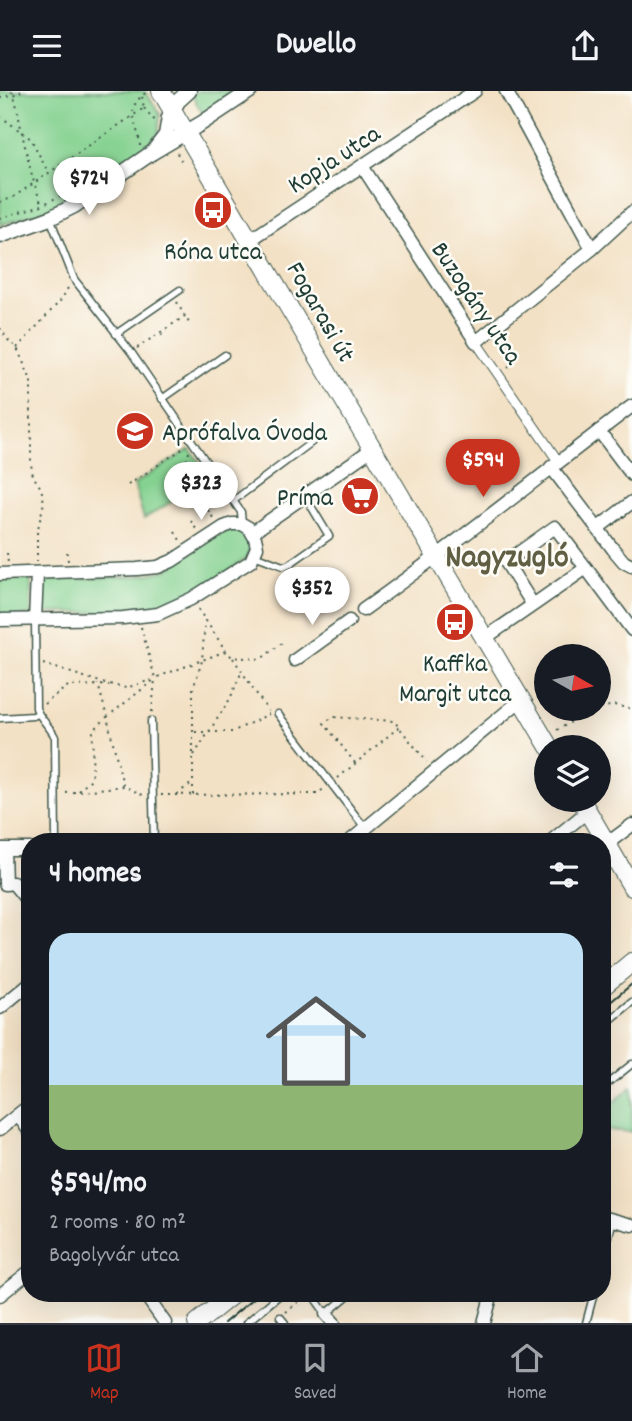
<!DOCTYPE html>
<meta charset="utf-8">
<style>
:root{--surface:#171b24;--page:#20242c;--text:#f1f3f6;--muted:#9ea1a6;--line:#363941;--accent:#c8321e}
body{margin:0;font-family:Dekko,sans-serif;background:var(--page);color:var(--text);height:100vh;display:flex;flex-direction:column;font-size:26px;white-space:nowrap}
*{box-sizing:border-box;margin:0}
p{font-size:23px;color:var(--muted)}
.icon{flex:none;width:38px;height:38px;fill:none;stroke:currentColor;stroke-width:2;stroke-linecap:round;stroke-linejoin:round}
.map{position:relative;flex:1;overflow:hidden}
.panel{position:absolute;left:21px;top:742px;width:590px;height:469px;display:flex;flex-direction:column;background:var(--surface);border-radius:28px;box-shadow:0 7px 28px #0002}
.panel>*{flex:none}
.needle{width:46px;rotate:99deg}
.fabs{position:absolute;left:534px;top:553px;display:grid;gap:14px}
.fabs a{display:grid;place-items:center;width:77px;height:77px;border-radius:50%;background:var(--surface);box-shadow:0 7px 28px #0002;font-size:35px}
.price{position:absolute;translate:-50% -60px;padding:0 16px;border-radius:24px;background:#fff;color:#222;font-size:23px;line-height:46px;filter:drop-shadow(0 2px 4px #0008)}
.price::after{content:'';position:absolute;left:50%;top:42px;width:21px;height:16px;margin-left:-10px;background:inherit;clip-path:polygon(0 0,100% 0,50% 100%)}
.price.current{background:var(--accent);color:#fff}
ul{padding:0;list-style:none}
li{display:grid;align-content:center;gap:14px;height:371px;padding:0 28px}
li+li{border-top:2px solid var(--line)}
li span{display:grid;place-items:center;height:217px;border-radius:21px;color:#555}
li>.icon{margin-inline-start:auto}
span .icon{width:126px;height:126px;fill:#fffc;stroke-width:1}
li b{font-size:30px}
h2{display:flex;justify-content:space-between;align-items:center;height:84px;padding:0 28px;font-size:30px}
header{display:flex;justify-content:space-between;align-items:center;height:91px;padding:0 28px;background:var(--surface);font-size:32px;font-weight:700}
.dock{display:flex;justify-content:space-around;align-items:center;height:98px;border-top:2px solid var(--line);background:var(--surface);font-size:19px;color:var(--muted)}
.dock a{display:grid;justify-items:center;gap:4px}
.dock .current{color:var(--accent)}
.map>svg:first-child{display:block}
.green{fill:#84d190;stroke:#528762;stroke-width:2}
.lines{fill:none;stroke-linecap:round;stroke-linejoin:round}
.service-casing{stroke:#3f564a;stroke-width:9}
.pedestrian-casing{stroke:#3f564a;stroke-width:11}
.minor-casing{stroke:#3f564a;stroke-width:15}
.tertiary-casing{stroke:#3f564a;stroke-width:17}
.secondary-casing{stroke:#3f564a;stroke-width:20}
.path{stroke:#3f564a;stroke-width:2;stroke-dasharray:2 5;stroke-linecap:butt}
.service{stroke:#fff;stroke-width:6}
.pedestrian{stroke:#fff;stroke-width:9}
.minor{stroke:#fff;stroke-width:12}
.tertiary{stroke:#fff;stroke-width:14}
.secondary{stroke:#fff;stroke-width:18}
.tram{stroke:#1f3d34;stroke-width:2}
.labels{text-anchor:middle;stroke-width:5;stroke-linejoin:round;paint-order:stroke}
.street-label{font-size:26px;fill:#1f3d34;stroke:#fdfcf7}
.poi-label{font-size:26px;fill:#1f3d34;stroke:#fdfcf7}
.district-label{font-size:33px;font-weight:bold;fill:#605e43;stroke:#fdfcf7}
</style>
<header><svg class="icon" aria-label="menu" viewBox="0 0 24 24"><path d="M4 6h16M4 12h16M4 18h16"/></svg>Dwello<svg class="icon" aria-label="share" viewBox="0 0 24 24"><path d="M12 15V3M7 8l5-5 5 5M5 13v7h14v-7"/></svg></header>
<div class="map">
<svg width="632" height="1232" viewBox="0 0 632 1232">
<rect width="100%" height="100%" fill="#fdfcf7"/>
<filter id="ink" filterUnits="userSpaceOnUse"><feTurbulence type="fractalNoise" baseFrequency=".0143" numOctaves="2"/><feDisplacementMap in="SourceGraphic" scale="14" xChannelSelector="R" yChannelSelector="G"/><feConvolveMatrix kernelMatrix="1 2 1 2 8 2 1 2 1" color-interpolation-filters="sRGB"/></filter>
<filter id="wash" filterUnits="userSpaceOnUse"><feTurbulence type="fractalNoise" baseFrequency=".00686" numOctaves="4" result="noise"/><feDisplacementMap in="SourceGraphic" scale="28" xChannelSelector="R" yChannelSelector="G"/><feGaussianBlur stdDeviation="1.57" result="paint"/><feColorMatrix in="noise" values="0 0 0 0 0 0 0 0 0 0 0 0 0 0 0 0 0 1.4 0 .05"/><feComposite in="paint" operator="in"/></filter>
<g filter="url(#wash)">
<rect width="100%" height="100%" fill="#f3e1c5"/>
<!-- green -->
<g class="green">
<path d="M0,0H145L160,23L158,49L149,57L81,100L46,119L0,134Z"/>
<path d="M198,0H236L203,23L192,4Z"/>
<path d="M190,358L210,386L144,428L134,393Z"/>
<path d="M235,439C247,443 253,454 247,467L203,499L154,521L39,522L42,489L137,485L164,480L223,440Z"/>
<path d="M28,488L31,490V524L0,526V489Z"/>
<path d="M632,996V1041L602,1039V1021Z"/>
</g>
</g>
<g filter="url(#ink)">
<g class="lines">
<defs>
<g id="service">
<path d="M50,127L74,188L131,261L213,381L241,421L242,433"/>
<path d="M116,243L180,199"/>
<path d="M162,308L225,264"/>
<path d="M233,410L312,351"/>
<path d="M254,464L283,475L288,474L329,445L305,405"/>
<path d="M35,529L36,617C39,627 50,635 55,646L56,751"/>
<path d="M278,623L365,737"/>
<path d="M0,627L33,625L38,623"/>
<path d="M151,630L154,751"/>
<path d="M602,936L632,911"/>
<path d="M602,997L632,973"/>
<path d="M602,1172L613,1129"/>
<path d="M311,1202L326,1223L351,1202"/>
<path d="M280,1226L285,1232"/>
<path d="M246,1232L282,1202"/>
<path d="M586,1232L594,1202"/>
</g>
<path id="pedestrian" d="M476,251L558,370"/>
<g id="minor">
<path d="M506,0L592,158"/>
<path d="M362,75L476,251L592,158L632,121"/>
<path d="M250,149L475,0"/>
<path d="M599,340L632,384"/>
<path d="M551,376L613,458L624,471L632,475"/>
<path d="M598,437L632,411"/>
<path d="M253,441L372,358"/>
<path d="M586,477L632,539"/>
<path d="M0,483L137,478L158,476L172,470L224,436L232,433H242L249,437L255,447L257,456L251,470L191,508L158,523L123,527L0,529"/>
<path d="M363,519C455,454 542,383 632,315"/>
<path d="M35,529L37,483"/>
<path d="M485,547C519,524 552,501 586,477L555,436L506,471L533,514"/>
<path d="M295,569L349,530"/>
<path d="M349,751L521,609"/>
<path d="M550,751L588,720"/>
<path d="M608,752L632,734"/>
<path d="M0,758H30"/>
<path d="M4,758L5,793L13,792L30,813"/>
<path d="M0,917L30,892"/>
<path d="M18,1024L30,1041"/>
<path d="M0,1038L30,1014"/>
<path d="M602,1126L632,1134"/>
<path d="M144,1202L165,1232"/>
<path d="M0,1204L30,1180"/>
<path d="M326,1223L334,1232"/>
<path d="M484,1232L492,1202"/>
</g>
<g id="tertiary">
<path d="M156,57L166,44L169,26L178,10L189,0"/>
<path d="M0,145L50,127L74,115L153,61L202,32L250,0"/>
</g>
<g id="secondary">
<path d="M161,0L549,656"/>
<path d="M581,709L632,796"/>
<path d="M602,896L632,871"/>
<path d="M197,1232L234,1202"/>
</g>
</defs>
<!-- service casing -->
<use href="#service" class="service-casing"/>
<!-- pedestrian casing -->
<use href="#pedestrian" class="pedestrian-casing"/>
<!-- minor casing -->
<use href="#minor" class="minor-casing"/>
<!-- tertiary casing -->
<use href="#tertiary" class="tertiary-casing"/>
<!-- secondary casing -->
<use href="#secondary" class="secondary-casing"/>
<!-- path -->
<g class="path">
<path d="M12,0C16,9 17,17 19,27C25,56 31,87 42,114"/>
<path d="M0,7L19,2L21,0"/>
<path d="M144,17L156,31"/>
<path d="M0,25L31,48L48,81"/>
<path d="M140,55C139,32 121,19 147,1"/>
<path d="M177,62L181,69L184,67"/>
<path d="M0,111L12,107L144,17L142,7L145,5"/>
<path d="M0,127L42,114L82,94"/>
<path d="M177,211L184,224"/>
<path d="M0,237L8,249L17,257L31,289V373L33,385L41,397L44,411L37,442V471"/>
<path d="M161,243L165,248"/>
<path d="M17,257L61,209L69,195"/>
<path d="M137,257L185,225L189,232"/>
<path d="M508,277L513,272"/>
<path d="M189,361L187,368L189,379L199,384H205"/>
<path d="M128,394L185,356"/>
<path d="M208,419L215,430"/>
<path d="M191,430L198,441"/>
<path d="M175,441L180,449"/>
<path d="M67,461L68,470"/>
<path d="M7,462L8,472"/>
<path d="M198,518L226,560L232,566L261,568L282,552"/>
<path d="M141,536L155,587L226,560"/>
<path d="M233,567L268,620"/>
<path d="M43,573L97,590L126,597L151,589"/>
<path d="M44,613L68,595L109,594"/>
<path d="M152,621L155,588"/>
<path d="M557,639L593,619L614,614L632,618"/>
<path d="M195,641H232L269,623"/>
<path d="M194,664L230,608L242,580"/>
<path d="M355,672L324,632L333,626L394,630L427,671"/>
<path d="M338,687L399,636"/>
<path d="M123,694L107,626L155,588"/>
<path d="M79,700L92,687L93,640L107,626L98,593"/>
<path d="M66,702L124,695L145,705"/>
<path d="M177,703L192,692"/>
<path d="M161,704L317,703L325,697"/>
<path d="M193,704V598L202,570L205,529"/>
<path d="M286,1221L304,1206"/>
</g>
<!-- service -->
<use href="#service" class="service"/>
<!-- pedestrian -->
<use href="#pedestrian" class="pedestrian"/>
<!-- minor -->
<use href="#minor" class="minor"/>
<!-- tertiary -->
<use href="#tertiary" class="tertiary"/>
<!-- secondary -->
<use href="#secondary" class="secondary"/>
<!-- tram -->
<g class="tram">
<path d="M602,918L632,893"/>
<path d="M224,1232L260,1202"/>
</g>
</g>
</g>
<!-- icons -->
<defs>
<symbol id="bus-disc" viewBox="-11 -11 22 22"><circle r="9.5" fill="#c8321e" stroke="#fdfcf7"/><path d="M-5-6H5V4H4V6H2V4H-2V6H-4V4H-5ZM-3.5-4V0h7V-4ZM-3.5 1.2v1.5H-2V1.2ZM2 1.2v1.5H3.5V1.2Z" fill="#fff"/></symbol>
<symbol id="school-disc" viewBox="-11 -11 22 22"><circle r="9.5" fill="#c8321e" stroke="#fdfcf7"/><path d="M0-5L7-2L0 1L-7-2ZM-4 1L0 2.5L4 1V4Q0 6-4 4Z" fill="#fff"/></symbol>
<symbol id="supermarket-disc" viewBox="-11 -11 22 22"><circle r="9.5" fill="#c8321e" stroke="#fdfcf7"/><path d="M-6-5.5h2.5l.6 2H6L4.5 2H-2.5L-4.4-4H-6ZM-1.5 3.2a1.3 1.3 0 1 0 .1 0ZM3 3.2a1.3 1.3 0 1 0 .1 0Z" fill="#fff"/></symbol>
</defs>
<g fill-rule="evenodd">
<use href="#bus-disc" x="191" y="97" width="44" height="44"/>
<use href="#school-disc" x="113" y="318" width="44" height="44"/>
<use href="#supermarket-disc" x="338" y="383" width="44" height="44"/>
<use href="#bus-disc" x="433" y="509" width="44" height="44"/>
</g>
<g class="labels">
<!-- street labels -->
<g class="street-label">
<text transform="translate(333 67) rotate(-33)" y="9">Kopja utca</text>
<text transform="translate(478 211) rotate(56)" y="9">Buzogány utca</text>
<text transform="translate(322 220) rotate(60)" y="9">Fogarasi út</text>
</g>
<!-- poi labels -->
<g class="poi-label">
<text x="213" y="168">Róna utca</text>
<text x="162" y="349" text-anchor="start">Aprófalva Óvoda</text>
<text x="333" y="414" text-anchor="end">Príma</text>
<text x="455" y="580">Kaffka<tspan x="455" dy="30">Margit utca</tspan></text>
</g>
<!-- district labels -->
<g class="district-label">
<text x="507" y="475">Nagyzugló</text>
</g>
</g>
</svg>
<div class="fabs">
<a><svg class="needle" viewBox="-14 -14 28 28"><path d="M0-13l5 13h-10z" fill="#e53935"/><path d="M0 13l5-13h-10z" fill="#9ea1a6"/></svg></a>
<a><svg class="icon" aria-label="layers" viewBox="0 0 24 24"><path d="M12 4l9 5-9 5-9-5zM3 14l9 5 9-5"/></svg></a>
</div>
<b class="price" style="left:89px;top:126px">$724</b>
<b class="price current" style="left:483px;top:408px">$594</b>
<b class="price" style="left:201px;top:431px">$323</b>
<b class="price" style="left:312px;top:536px">$352</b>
<section class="panel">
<h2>4 homes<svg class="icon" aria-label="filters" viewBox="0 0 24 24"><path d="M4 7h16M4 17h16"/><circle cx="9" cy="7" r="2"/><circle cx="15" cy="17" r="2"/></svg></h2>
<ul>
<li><span style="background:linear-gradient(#bfe0f5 70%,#8fb573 0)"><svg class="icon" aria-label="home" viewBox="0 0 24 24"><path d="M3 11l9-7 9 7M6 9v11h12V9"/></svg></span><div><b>$594/mo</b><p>2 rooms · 80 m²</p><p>Bagolyvár utca</p></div></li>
</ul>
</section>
</div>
<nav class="dock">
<a class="current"><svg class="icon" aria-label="map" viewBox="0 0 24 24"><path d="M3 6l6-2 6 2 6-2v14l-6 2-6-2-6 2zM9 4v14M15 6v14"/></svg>Map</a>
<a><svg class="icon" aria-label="saved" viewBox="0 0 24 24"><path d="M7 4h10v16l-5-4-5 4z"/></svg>Saved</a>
<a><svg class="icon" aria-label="home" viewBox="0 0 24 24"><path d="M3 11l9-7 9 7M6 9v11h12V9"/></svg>Home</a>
</nav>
